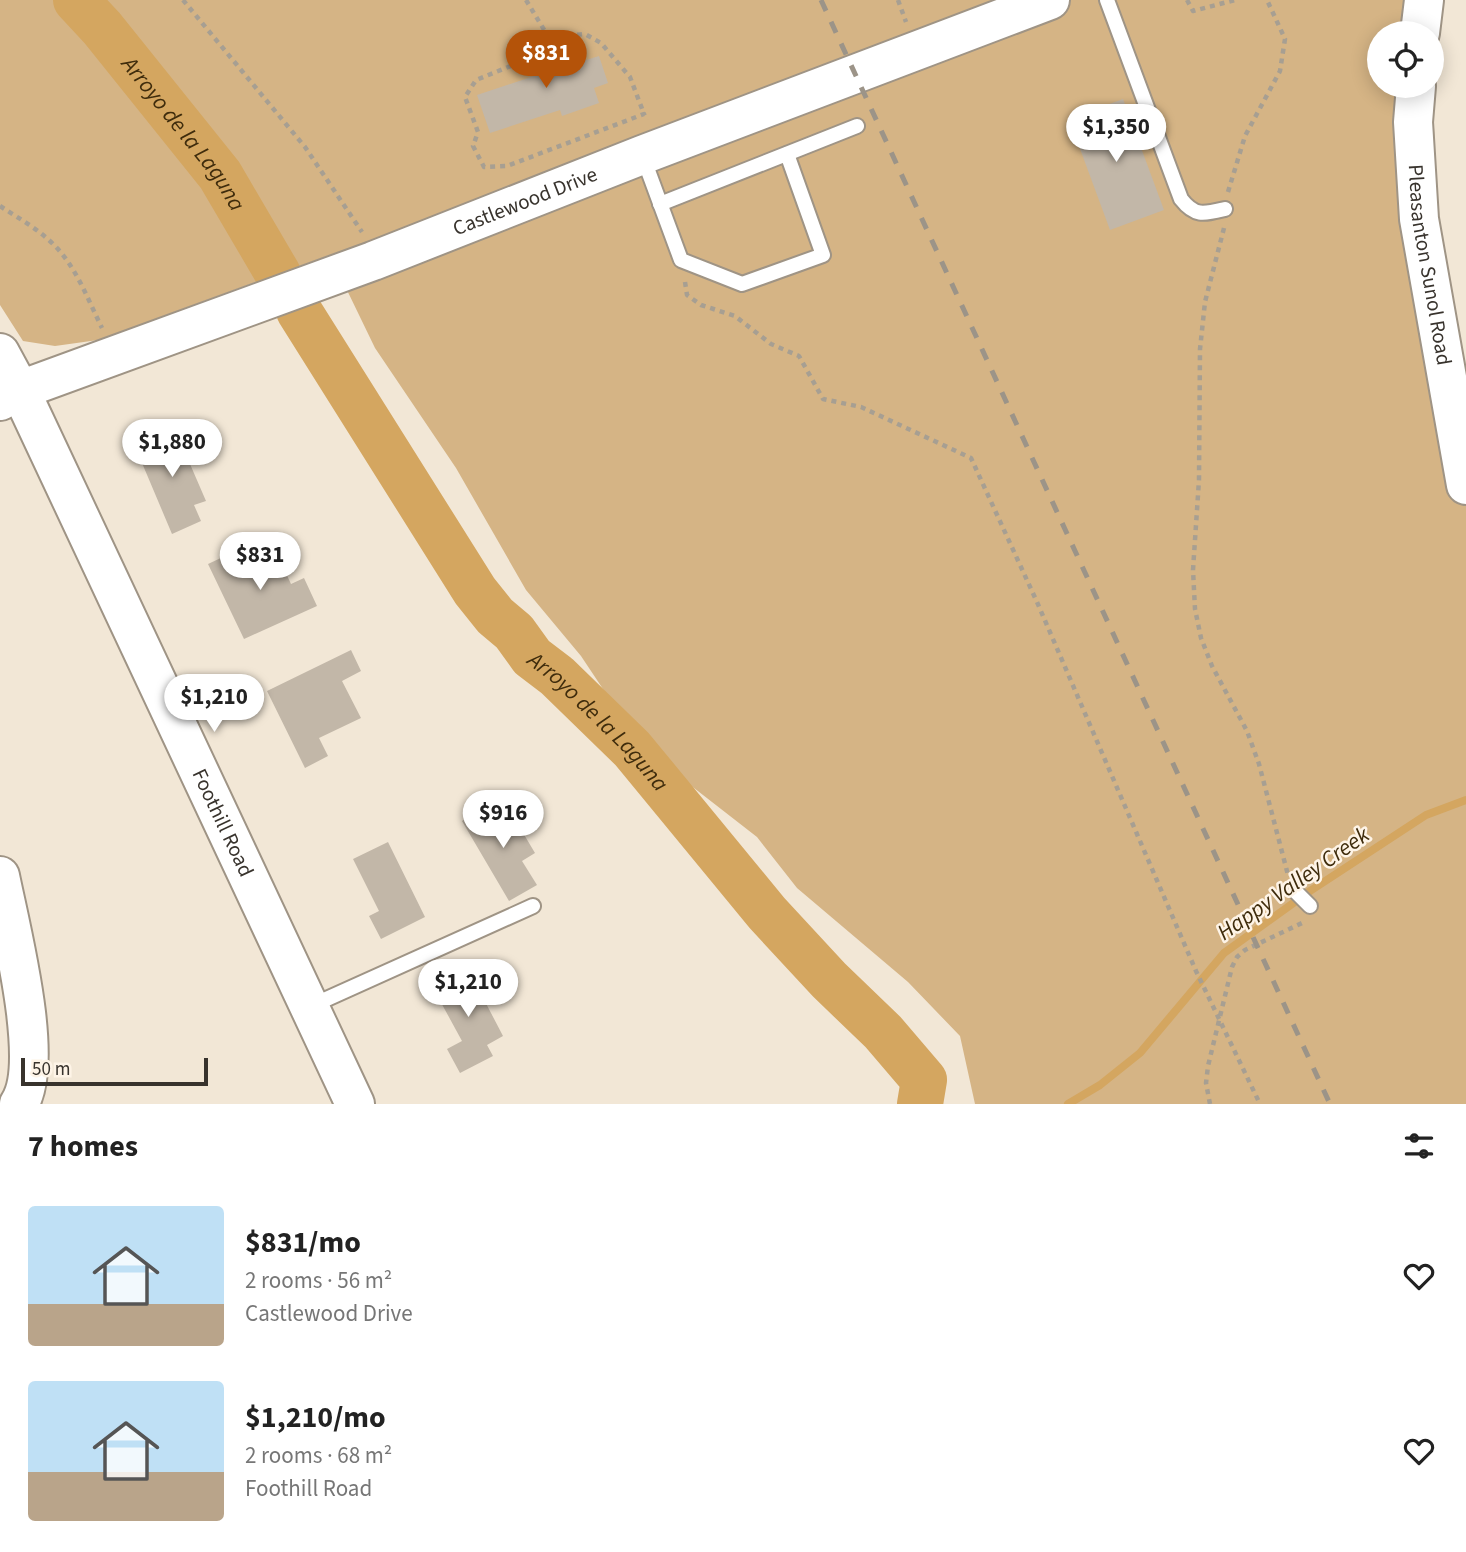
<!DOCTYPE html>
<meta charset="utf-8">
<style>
:root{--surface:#fff;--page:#f2f2f2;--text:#222;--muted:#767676;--accent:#b45309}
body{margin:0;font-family:"Source Sans 3",sans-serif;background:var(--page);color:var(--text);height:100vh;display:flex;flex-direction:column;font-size:26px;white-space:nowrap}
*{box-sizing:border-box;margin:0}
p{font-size:23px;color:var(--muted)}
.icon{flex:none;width:38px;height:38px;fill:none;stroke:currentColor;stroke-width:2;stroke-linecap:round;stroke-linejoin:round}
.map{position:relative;height:1104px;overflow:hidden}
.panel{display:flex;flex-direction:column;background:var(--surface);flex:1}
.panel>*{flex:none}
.controls{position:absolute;left:1367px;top:21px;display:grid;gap:14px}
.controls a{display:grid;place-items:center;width:77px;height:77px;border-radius:50%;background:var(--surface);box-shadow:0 4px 18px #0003;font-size:35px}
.scale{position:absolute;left:21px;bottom:18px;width:187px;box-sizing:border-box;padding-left:7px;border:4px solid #38332d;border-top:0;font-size:19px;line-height:24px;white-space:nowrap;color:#38332d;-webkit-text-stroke:5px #fef4e7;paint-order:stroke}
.price{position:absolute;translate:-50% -60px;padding:0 16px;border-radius:24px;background:#fff;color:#222;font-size:23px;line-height:46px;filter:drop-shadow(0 2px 4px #0008)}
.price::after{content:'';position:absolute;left:50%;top:42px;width:21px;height:16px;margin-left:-10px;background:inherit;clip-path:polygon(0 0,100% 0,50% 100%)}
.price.current{background:var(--accent);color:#fff}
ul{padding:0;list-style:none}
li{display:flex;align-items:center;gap:21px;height:175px;padding:0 28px}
li span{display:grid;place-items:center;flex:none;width:196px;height:140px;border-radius:7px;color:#555}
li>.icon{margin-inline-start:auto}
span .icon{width:84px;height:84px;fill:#fffc;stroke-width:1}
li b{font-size:30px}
h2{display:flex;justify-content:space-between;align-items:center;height:84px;padding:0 28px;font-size:30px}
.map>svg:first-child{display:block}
.green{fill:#d5b485}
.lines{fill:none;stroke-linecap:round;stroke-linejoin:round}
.stream{stroke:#d4a660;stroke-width:8}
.river{stroke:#d4a660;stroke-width:46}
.building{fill:#c2b7a8}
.lane-casing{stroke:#9f9485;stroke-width:18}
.secondary-casing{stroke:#9f9485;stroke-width:42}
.path{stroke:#a79f92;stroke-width:4.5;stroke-dasharray:5 5;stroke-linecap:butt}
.lane{stroke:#fff;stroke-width:14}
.secondary{stroke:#fff;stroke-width:38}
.rail{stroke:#9c9488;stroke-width:5;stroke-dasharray:12 12;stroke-linecap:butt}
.labels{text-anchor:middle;stroke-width:5;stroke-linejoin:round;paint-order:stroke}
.street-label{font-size:21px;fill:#38332d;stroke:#fef4e7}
.water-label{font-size:23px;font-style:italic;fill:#3f2c0c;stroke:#fef4e7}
</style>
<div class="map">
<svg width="1466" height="1104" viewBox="0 0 1466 1104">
<rect width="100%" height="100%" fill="#f2e7d6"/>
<!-- green -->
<path class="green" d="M0,0H1433L1431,33H1379V86H1432V80L1437,199L1443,258L1466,415V1104H975L960,1036L908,982L797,888L757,837L658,760L617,710L581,656L526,590L456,468L375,348L330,255L98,340L55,346L23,341L0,305Z"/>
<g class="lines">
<!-- stream -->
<path class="stream" d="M1068,1104L1100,1085L1140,1053L1224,953L1310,891L1426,815L1466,800"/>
<!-- river -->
<g class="river">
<path id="s1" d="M76,0L102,28L220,175L278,274"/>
<path id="s2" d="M299,311L475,591L495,616L514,632L532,657L557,676L632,749L767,913L829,980L883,1032L924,1080L920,1104"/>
</g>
</g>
<!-- building -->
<g class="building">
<path d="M576,43L583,61L599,56L608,83L594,88L599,103L562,116L560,110L490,133L477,95L543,73L537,56Z"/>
<path d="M1123,99L1164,210L1110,230L1069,119Z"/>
<path d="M174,427L206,501L194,505L201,521L172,534L134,444Z"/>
<path d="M240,549L248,567L277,554L291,584L304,578L317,606L244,639L208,564Z"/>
<path d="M351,650L361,671L342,681L361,718L319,738L328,756L305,768L267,691Z"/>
<path d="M489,805L498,818L510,811L535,853L522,861L537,885L509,901L462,821Z"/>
<path d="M388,842L425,917L381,939L369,916L379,911L353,859Z"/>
<path d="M467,967L503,1036L487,1045L493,1056L460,1073L447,1049L462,1041L432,986Z"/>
</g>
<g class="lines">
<defs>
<g id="lane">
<path d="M1107,0L1181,199C1195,217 1204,214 1225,209"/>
<path d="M643,157L681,260L742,284L823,255L787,154"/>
<path d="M660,204L857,126"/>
<path d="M1295,891L1310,906"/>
<path d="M311,1006L533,906"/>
</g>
<g id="secondary">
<path d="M1420,33L1424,0"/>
<path id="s3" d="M1416,86L1413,122L1419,219L1466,485"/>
<path id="s4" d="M0,353L20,390L355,1104"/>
<path id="s5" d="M0,401L20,390L373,261L642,155L1050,0"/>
<path d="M0,876C10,926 46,1063 19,1104"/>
</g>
</defs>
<!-- lane casing -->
<use href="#lane" class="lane-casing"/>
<!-- secondary casing -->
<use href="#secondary" class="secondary-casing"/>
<!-- path -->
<g class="path">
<path d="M183,0L305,147L362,232"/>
<path d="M526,0L546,33L562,36L585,34L601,43L630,77L644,114"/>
<path d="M898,0L906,22"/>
<path d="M1187,0L1193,11L1235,0"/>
<path d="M546,33L528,59L476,80L465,97L478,132L473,146L484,167L507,166L644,114L647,120"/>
<path d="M1228,192L1245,136L1280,71L1285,39L1267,0"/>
<path d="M0,206C18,218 37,228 53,244C76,266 88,300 102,328"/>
<path d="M1224,228L1205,302L1200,349L1199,480L1193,570L1195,609L1201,638L1212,666L1247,731L1259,764L1288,875"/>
<path d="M685,282L687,295L701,305L735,316L771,344L799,356L823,399L861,407L971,458L1037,602L1196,971L1260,1104"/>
<path d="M1210,1104L1206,1083L1208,1066L1232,967L1237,957L1245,950L1302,923"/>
</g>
<!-- lane -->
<use href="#lane" class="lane"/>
<!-- secondary -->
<use href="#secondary" class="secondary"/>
<!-- rail -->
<path class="rail" d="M821,0L1330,1104"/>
</g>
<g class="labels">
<!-- street labels -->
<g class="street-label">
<text dy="7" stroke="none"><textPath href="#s5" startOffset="562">Castlewood Drive</textPath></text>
<text dy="7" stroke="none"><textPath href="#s3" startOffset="180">Pleasanton Sunol Road</textPath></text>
<text dy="7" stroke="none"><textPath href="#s4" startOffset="520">Foothill Road</textPath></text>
</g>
<!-- water labels -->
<g class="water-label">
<text dy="8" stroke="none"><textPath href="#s1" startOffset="172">Arroyo de la Laguna</textPath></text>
<text dy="8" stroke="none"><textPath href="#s2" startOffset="511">Arroyo de la Laguna</textPath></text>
<text transform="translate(1293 883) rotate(-35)" y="8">Happy Valley Creek</text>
</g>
</g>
</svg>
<div class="controls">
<a><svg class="icon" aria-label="locate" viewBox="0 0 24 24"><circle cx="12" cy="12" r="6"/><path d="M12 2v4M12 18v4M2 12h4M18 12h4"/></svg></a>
</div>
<div class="scale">50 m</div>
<b class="price current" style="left:546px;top:90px">$831</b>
<b class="price" style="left:1116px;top:164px">$1,350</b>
<b class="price" style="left:172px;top:479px">$1,880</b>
<b class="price" style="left:260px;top:592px">$831</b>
<b class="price" style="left:214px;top:734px">$1,210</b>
<b class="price" style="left:503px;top:850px">$916</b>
<b class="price" style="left:468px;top:1019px">$1,210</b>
</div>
<section class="panel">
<h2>7 homes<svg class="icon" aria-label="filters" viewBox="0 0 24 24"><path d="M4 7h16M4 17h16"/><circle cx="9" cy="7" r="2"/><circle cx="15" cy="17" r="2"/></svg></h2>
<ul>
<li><span style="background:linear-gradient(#bfe0f5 70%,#b9a48a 0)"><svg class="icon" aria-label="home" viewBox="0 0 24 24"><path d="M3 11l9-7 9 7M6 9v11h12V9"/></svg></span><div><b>$831/mo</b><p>2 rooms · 56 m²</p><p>Castlewood Drive</p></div><svg class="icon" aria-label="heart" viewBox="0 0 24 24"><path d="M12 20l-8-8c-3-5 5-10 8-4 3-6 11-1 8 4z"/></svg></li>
<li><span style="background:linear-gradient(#bfe0f5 65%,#b9a48a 0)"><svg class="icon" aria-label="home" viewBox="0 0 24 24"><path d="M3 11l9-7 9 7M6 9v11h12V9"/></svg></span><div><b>$1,210/mo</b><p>2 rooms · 68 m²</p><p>Foothill Road</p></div><svg class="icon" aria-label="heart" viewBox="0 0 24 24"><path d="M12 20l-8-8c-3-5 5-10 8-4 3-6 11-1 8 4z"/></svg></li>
</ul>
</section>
